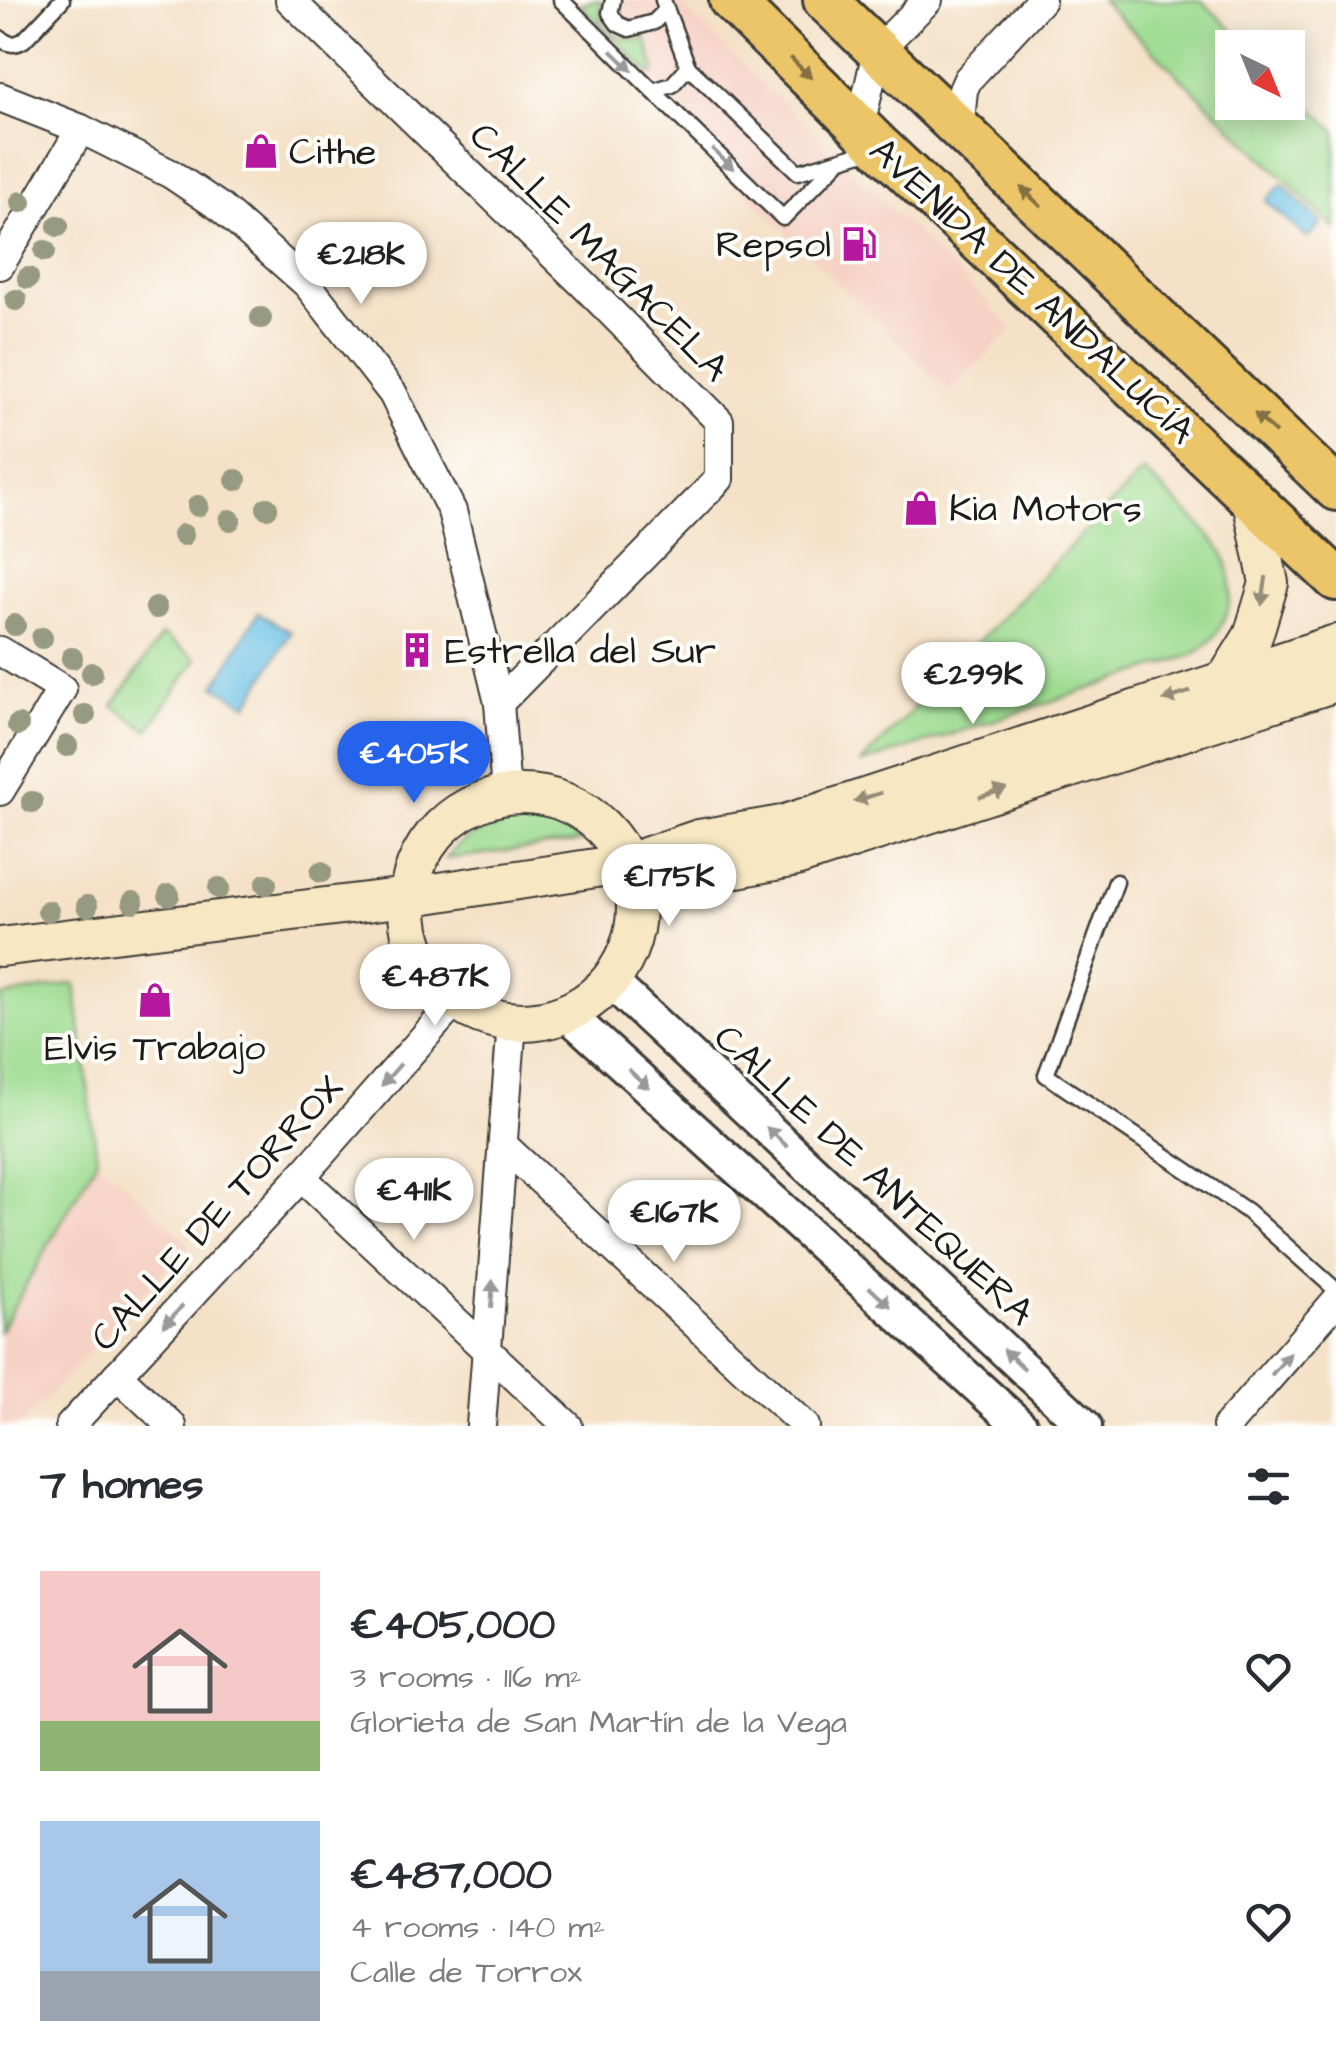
<!DOCTYPE html>
<meta charset="utf-8">
<style>
:root{--surface:#fff;--page:#f2f2f3;--text:#2b2b33;--muted:#7c7c81;--accent:#2563eb}
body{margin:0;font-family:"Architects Daughter",sans-serif;background:var(--page);color:var(--text);height:100vh;display:flex;flex-direction:column;font-size:38px;white-space:nowrap}
*{box-sizing:border-box;margin:0}
p{font-size:32px;color:var(--muted)}
.icon{flex:none;width:55px;height:55px;fill:none;stroke:currentColor;stroke-width:2;stroke-linecap:round;stroke-linejoin:round}
.map{position:relative;height:1426px;overflow:hidden}
.side{display:flex;flex-direction:column;background:var(--surface);flex:1}
.side>*{flex:none}
.needle{width:65px;rotate:137deg}
.fabs{position:absolute;left:1215px;top:30px;display:grid;gap:20px}
.fabs a{display:grid;place-items:center;width:90px;height:90px;border-radius:0px;background:var(--surface);box-shadow:0 5px 25px #0003;font-size:50px}
.price{position:absolute;translate:-50% -85px;padding:0 22px;border-radius:35px;background:#fff;color:#222;font-size:32px;line-height:65px;filter:drop-shadow(0 2px 5px #0008)}
.price::after{content:'';position:absolute;left:50%;top:60px;width:30px;height:22px;margin-left:-15px;background:inherit;clip-path:polygon(0 0,100% 0,50% 100%)}
.price.on{background:var(--accent);color:#fff}
ul{padding:0;list-style:none}
li{display:flex;align-items:center;gap:30px;height:250px;padding:0 40px}
li span{display:grid;place-items:center;flex:none;width:280px;height:200px;border-radius:0px;color:#555}
li>.icon{margin-inline-start:auto}
span .icon{width:120px;height:120px;fill:#fffc;stroke-width:1}
li b{font-size:42px}
h2{display:flex;justify-content:space-between;align-items:center;height:120px;padding:0 40px;font-size:42px}
.map>svg:first-child{display:block}
.built{fill:#f6d1c5}
.green{fill:#9ddb90;stroke:#5c7c56;stroke-width:2.5}
.water{fill:#68c0e5;stroke:#426e80;stroke-width:2.5}
.lines{fill:none;stroke-linecap:round;stroke-linejoin:round}
.service-casing{stroke:#3c3a36;stroke-width:19}
.minor-casing{stroke:#3c3a36;stroke-width:32}
.tertiary-casing{stroke:#3c3a36;stroke-width:38}
.secondary-casing{stroke:#3c3a36;stroke-width:42}
.primary-casing{stroke:#3c3a36;stroke-width:48}
.service{stroke:#fff;stroke-width:14}
.minor{stroke:#fff;stroke-width:28}
.tertiary{stroke:#fff;stroke-width:32}
.secondary{stroke:#f7e8c3;stroke-width:38}
.primary{stroke:#ecc569;stroke-width:42}
.tree{fill:#969a80}
.oneway{fill:#999}
.oneway2{fill:#847042}
.oneway3{fill:#948c78}
.labels{text-anchor:middle;stroke-width:8;stroke-linejoin:round;paint-order:stroke}
.poi-label{font-size:38px;fill:#1c1c1c;stroke:#fdfcf7;text-anchor:start}
.street-label{font-size:38px;fill:#1c1c1c;stroke:#fdfcf7}
</style>
<div class="map">
<svg width="1336" height="1426" viewBox="0 0 1336 1426">
<rect width="100%" height="100%" fill="#fdfcf7"/>
<filter id="ink" filterUnits="userSpaceOnUse"><feTurbulence type="fractalNoise" baseFrequency=".01" numOctaves="2"/><feDisplacementMap in="SourceGraphic" scale="20" xChannelSelector="R" yChannelSelector="G"/><feConvolveMatrix kernelMatrix="1 2 1 2 8 2 1 2 1" color-interpolation-filters="sRGB"/></filter>
<filter id="wash" filterUnits="userSpaceOnUse"><feTurbulence type="fractalNoise" baseFrequency=".0048" numOctaves="4" result="noise"/><feDisplacementMap in="SourceGraphic" scale="40" xChannelSelector="R" yChannelSelector="G"/><feGaussianBlur stdDeviation="2.25" result="paint"/><feColorMatrix in="noise" values="0 0 0 0 0 0 0 0 0 0 0 0 0 0 0 0 0 1.4 0 .05"/><feComposite in="paint" operator="in"/></filter>
<g filter="url(#wash)">
<rect width="100%" height="100%" fill="#f4e1c7"/>
<!-- built -->
<g class="built">
<path d="M548,0H677L1013,328L950,392Z"/>
<path d="M97,1159L189,1244L20,1426H0V1331Z"/>
</g>
<!-- green -->
<g class="green">
<path d="M594,0H600L601,20C614,37 624,43 646,38L655,71L651,75L580,5Z"/>
<path d="M1101,0H1201L1250,47L1232,48V102H1288V84L1336,131V229Z"/>
<path d="M1143,471C1163,491 1215,534 1225,558C1240,595 1225,635 1193,655L860,764Z"/>
<path d="M162,635L197,659L148,730L113,706Z"/>
<path d="M535,822C554,824 567,828 580,842L446,859C468,829 500,822 535,822Z"/>
<path d="M75,983L97,1159L0,1331V997Z"/>
</g>
<!-- water -->
<g class="water">
<path d="M1282,184L1322,223L1307,238L1266,201Z"/>
<path d="M258,613L291,632L248,705L215,686Z"/>
</g>
</g>
<g filter="url(#ink)">
<g class="lines">
<defs>
<g id="service">
<path d="M561,0L653,91L672,85L688,67"/>
<path d="M613,0L610,13L618,24L629,29L654,22L666,10"/>
<path d="M663,0L688,67L798,172L875,149"/>
<path d="M0,38C9,45 14,46 24,40L62,0"/>
<path d="M653,91L783,218L837,163"/>
<path d="M1116,882L1046,1075L1247,1211L1336,1290"/>
</g>
<g id="minor">
<path d="M290,0L582,283L719,421V479L499,703"/>
<path d="M0,97L81,129L171,174L220,207L307,284L393,394L452,511L499,703L506,794"/>
<path d="M860,127L877,51L928,0"/>
<path d="M959,131L963,90L968,79L1041,0"/>
<path d="M0,265L81,129"/>
<path d="M0,651L62,689L0,791"/>
<path d="M503,1145L805,1426"/>
<path d="M301,1177L568,1426"/>
<path d="M117,1375L172,1426"/>
<path d="M70,1426L301,1177L455,1002"/>
<path d="M481,1426L512,1022"/>
<path d="M1227,1426L1336,1301"/>
</g>
<g id="tertiary">
<path d="M610,981L1085,1426"/>
<path d="M567,1014L1021,1426"/>
</g>
<g id="secondary">
<path d="M1225,681L1253,636L1269,583L1251,496"/>
<circle cx="522" cy="908" r="114"/>
<path d="M640,865L705,874L796,857L1336,682"/>
<path d="M0,947L407,897L628,863L699,839L782,825L1336,644"/>
</g>
<g id="primary">
<path d="M731,0L880,147L1336,579"/>
<path d="M825,0L1336,489"/>
</g>
</defs>
<!-- service casing -->
<use href="#service" class="service-casing"/>
<!-- minor casing -->
<use href="#minor" class="minor-casing"/>
<!-- tertiary casing -->
<use href="#tertiary" class="tertiary-casing"/>
<!-- secondary casing -->
<use href="#secondary" class="secondary-casing"/>
<!-- primary casing -->
<use href="#primary" class="primary-casing"/>
<!-- service -->
<use href="#service" class="service"/>
<!-- minor -->
<use href="#minor" class="minor"/>
<!-- tertiary -->
<use href="#tertiary" class="tertiary"/>
<!-- secondary -->
<use href="#secondary" class="secondary"/>
<!-- primary -->
<use href="#primary" class="primary"/>
</g>
<!-- trees -->
<g class="tree">
<circle cx="21" cy="202" r="11"/>
<circle cx="58" cy="226" r="11"/>
<circle cx="45" cy="251" r="11"/>
<circle cx="28" cy="278" r="11"/>
<circle cx="16" cy="300" r="11"/>
<circle cx="261" cy="318" r="11"/>
<circle cx="236" cy="480" r="11"/>
<circle cx="198" cy="506" r="11"/>
<circle cx="267" cy="508" r="11"/>
<circle cx="230" cy="520" r="11"/>
<circle cx="183" cy="535" r="11"/>
<circle cx="156" cy="608" r="11"/>
<circle cx="15" cy="625" r="11"/>
<circle cx="42" cy="638" r="11"/>
<circle cx="72" cy="658" r="11"/>
<circle cx="92" cy="673" r="11"/>
<circle cx="85" cy="715" r="11"/>
<circle cx="18" cy="725" r="11"/>
<circle cx="67" cy="746" r="11"/>
<circle cx="32" cy="802" r="11"/>
<circle cx="321" cy="872" r="11"/>
<circle cx="266" cy="884" r="11"/>
<circle cx="219" cy="888" r="11"/>
<circle cx="169" cy="895" r="11"/>
<circle cx="133" cy="902" r="11"/>
<circle cx="87" cy="906" r="11"/>
<circle cx="48" cy="911" r="11"/>
</g>
<!-- one-way arrows -->
<defs><path id="oneway-solid" d="M-6-.8H1V-3.2L6.5 0L1 3.2V.8H-6Z" transform="scale(2.5)"/></defs>
<g class="oneway">
<use href="#oneway-solid" transform="translate(622 61) rotate(44)"/>
<use href="#oneway-solid" transform="translate(723 159) rotate(44)"/>
<use href="#oneway-solid" transform="translate(391 1075) rotate(131)"/>
<use href="#oneway-solid" transform="translate(639 1079) rotate(42)"/>
<use href="#oneway-solid" transform="translate(777 1137) rotate(-137)"/>
<use href="#oneway-solid" transform="translate(492 1294) rotate(-86)"/>
<use href="#oneway-solid" transform="translate(880 1297) rotate(42)"/>
<use href="#oneway-solid" transform="translate(173 1316) rotate(132)"/>
<use href="#oneway-solid" transform="translate(1014 1359) rotate(-137)"/>
<use href="#oneway-solid" transform="translate(1281 1364) rotate(-49)"/>
</g>
<g class="oneway2">
<use href="#oneway-solid" transform="translate(801 68) rotate(45)"/>
<use href="#oneway-solid" transform="translate(1031 197) rotate(-136)"/>
<use href="#oneway-solid" transform="translate(1265 423) rotate(-137)"/>
</g>
<g class="oneway3">
<use href="#oneway-solid" transform="translate(1264 591) rotate(99)"/>
<use href="#oneway-solid" transform="translate(1177 696) rotate(162)"/>
<use href="#oneway-solid" transform="translate(993 793) rotate(-18)"/>
<use href="#oneway-solid" transform="translate(868 797) rotate(162)"/>
</g>
</g>
<!-- icons -->
<defs>
<symbol id="shop-bare" viewBox="-9 -9 18 18"><path d="M-5-2.5h2.3a2.7 3.5 0 0 1 5.4 0H5L5.5 6h-11ZM-1.5-2.5h3a1.5 2.3 0 0 0-3 0Z" fill="#b5179e" stroke="#fdfcf7" stroke-width="2.5" paint-order="stroke"/></symbol>
<symbol id="fuel-bare" viewBox="-9 -9 18 18"><path d="M-5.5-6h7V0h2V4h1.3V-2.5L3-4.5l.8-.8L6-3V5H2.5V1h-1V6h-7ZM-4.2-4.7v3.2H.2V-4.7Z" fill="#b5179e" stroke="#fdfcf7" stroke-width="2.5" paint-order="stroke"/></symbol>
<symbol id="building-bare" viewBox="-9 -9 18 18"><path d="M-4-6H4V6H1V3H-1V6H-4ZM-2.5-4.3h1.7v1.8h-1.7ZM.8-4.3h1.7v1.8H.8ZM-2.5-1h1.7V.8h-1.7ZM.8-1h1.7V.8H.8Z" fill="#b5179e" stroke="#fdfcf7" stroke-width="2.5" paint-order="stroke"/></symbol>
</defs>
<g fill-rule="evenodd">
<use href="#shop-bare" x="236" y="126" width="50" height="50"/>
<use href="#fuel-bare" x="834" y="219" width="50" height="50"/>
<use href="#shop-bare" x="896" y="483" width="50" height="50"/>
<use href="#building-bare" x="392" y="625" width="50" height="50"/>
<use href="#shop-bare" x="130" y="975" width="50" height="50"/>
</g>
<g class="labels">
<!-- poi labels -->
<g class="poi-label">
<text x="289" y="164">Cithe</text>
<text x="831" y="257" text-anchor="end">Repsol</text>
<text x="949" y="521">Kia Motors</text>
<text x="445" y="663">Estrella del Sur</text>
<text x="155" y="1060" text-anchor="middle">Elvis Trabajo</text>
</g>
<!-- street labels -->
<g class="street-label">
<text transform="translate(600 251) rotate(45)" y="13">CALLE MAGACELA</text>
<text transform="translate(1033 290) rotate(43)" y="13">AVENIDA DE ANDALUCÍA</text>
<text transform="translate(875 1174) rotate(43)" y="13">CALLE DE ANTEQUERA</text>
<text transform="translate(216 1212) rotate(-48)" y="13">CALLE DE TORROX</text>
</g>
</g>
</svg>
<div class="fabs">
<a><svg class="needle" viewBox="-14 -14 28 28"><path d="M0-13l5 13h-10z" fill="#e53935"/><path d="M0 13l5-13h-10z" fill="#7c7c81"/></svg></a>
</div>
<b class="price" style="left:361px;top:307px">€218K</b>
<b class="price" style="left:973px;top:727px">€299K</b>
<b class="price on" style="left:414px;top:806px">€405K</b>
<b class="price" style="left:669px;top:929px">€175K</b>
<b class="price" style="left:435px;top:1029px">€487K</b>
<b class="price" style="left:414px;top:1243px">€411K</b>
<b class="price" style="left:674px;top:1265px">€167K</b>
</div>
<section class="side">
<h2>7 homes<svg class="icon" aria-label="filters" viewBox="0 0 24 24"><path d="M4 7h16M4 17h16"/><circle cx="9" cy="7" r="2"/><circle cx="15" cy="17" r="2"/></svg></h2>
<ul>
<li><span style="background:linear-gradient(#f6c9c9 75%,#8fb573 0)"><svg class="icon" aria-label="home" viewBox="0 0 24 24"><path d="M3 11l9-7 9 7M6 9v11h12V9"/></svg></span><div><b>€405,000</b><p>3 rooms · 116 m²</p><p>Glorieta de San Martín de la Vega</p></div><svg class="icon" aria-label="heart" viewBox="0 0 24 24"><path d="M12 20l-8-8c-3-5 5-10 8-4 3-6 11-1 8 4z"/></svg></li>
<li><span style="background:linear-gradient(#a9c7e8 75%,#9aa5b1 0)"><svg class="icon" aria-label="home" viewBox="0 0 24 24"><path d="M3 11l9-7 9 7M6 9v11h12V9"/></svg></span><div><b>€487,000</b><p>4 rooms · 140 m²</p><p>Calle de Torrox</p></div><svg class="icon" aria-label="heart" viewBox="0 0 24 24"><path d="M12 20l-8-8c-3-5 5-10 8-4 3-6 11-1 8 4z"/></svg></li>
</ul>
</section>
